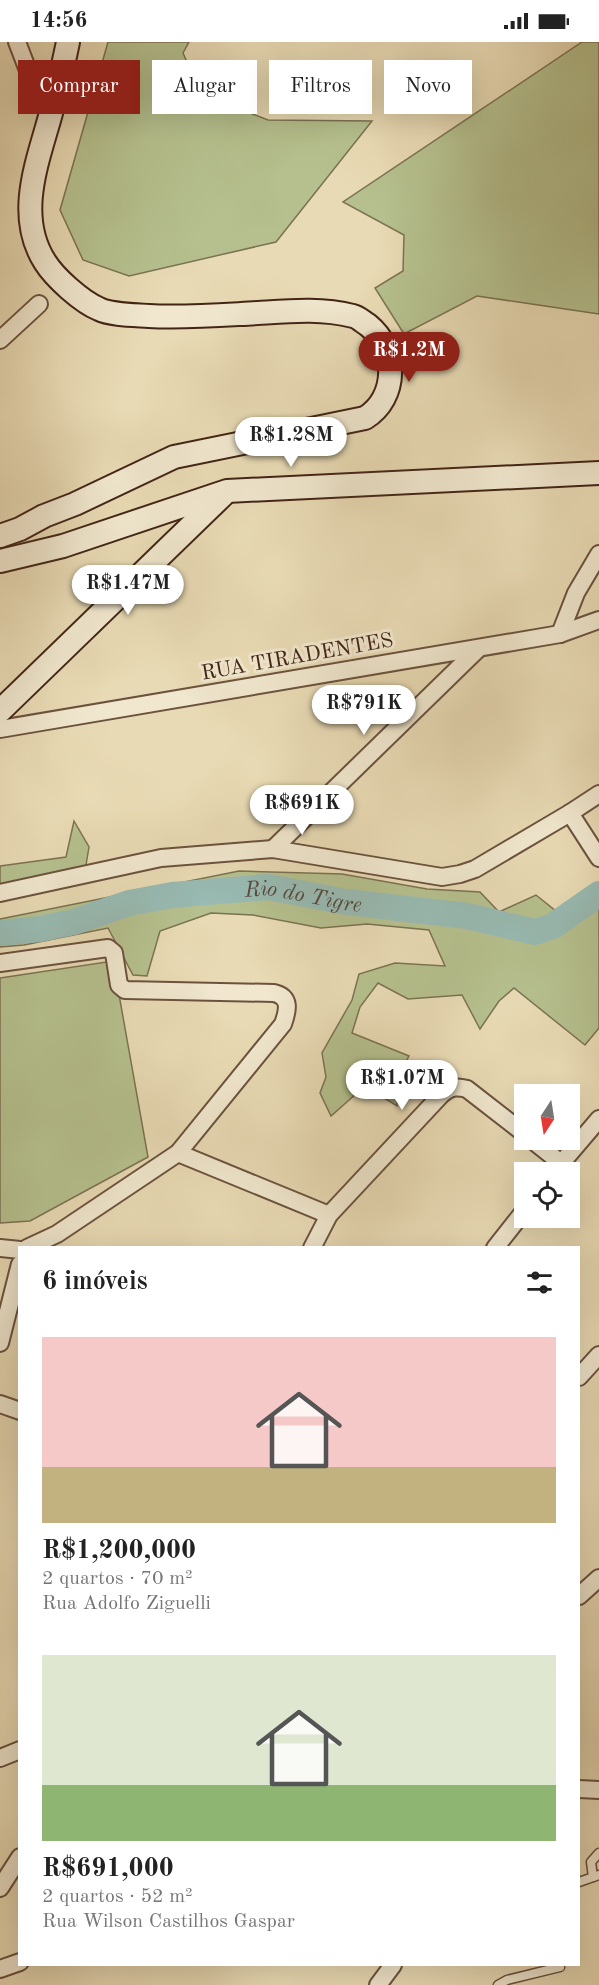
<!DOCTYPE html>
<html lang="pt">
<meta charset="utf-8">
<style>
:root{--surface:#fff;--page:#f6f6f6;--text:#222;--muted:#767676;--accent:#8f2418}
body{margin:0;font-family:"Old Standard TT",serif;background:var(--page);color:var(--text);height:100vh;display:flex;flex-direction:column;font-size:22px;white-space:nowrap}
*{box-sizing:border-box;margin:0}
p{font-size:20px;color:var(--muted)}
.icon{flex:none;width:33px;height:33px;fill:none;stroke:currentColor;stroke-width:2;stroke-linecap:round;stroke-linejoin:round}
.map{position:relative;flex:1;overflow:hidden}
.side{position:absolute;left:18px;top:1204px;width:562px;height:720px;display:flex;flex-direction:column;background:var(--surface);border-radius:0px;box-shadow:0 6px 24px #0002}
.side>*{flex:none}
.banner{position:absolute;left:18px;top:18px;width:564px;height:54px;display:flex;gap:12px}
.needle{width:39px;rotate:192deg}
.controls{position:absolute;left:514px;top:1042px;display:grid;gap:12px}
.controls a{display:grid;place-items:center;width:66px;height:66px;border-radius:0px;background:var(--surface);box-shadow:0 6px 24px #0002;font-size:30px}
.price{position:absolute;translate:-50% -51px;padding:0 14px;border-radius:21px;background:#fff;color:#222;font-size:20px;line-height:39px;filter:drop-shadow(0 2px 3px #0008)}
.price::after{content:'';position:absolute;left:50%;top:36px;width:18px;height:14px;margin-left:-9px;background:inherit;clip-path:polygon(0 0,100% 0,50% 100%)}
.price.selected{background:var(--accent);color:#fff}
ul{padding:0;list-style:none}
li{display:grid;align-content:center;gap:12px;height:318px;padding:0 24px}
li span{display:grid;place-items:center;height:186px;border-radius:0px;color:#555}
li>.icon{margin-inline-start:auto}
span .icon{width:108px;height:108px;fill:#fffc;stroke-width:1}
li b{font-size:26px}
h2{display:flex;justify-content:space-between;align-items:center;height:72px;padding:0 24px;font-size:26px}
.chip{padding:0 21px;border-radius:0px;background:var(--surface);box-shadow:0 6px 24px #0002;font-size:21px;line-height:54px}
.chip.selected{background:var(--accent);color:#fff}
.status{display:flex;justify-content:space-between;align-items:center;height:42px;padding:0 30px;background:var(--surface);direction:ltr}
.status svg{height:16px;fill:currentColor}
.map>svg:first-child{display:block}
.green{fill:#b5c08e;stroke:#7c7252;stroke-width:1.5}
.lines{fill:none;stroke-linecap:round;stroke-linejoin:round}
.river{stroke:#98bab2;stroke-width:26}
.lane-casing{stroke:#6c523e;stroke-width:11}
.street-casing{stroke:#6c523e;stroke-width:20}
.secondary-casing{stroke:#432517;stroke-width:26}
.lane{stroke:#f0e7ce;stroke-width:8}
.street{stroke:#f0e7ce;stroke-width:16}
.secondary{stroke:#f0e7ce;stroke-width:22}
.labels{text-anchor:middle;stroke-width:6;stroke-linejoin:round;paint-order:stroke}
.street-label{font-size:21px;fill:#432517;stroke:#f0e7ce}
.water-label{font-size:22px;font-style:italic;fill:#584a3e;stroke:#f0e7ce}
</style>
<div class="status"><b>14:56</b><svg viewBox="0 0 49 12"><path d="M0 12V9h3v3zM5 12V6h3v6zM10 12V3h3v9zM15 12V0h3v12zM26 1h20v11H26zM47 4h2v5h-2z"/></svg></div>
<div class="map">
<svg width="599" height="1943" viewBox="0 0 599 1943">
<rect width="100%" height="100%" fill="#e8dab4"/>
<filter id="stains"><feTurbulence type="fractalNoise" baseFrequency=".00333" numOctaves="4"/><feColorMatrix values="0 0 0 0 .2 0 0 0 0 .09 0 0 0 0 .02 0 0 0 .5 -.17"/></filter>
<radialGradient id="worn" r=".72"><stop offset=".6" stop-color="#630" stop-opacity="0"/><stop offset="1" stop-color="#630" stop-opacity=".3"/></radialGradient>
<!-- green -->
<g class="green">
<path d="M108,0H189L183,11L201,52L268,78L372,79L276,200L129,234L83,218L60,168Z"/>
<path d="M582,0H599V272L477,254L404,292L375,246L403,229L404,193L343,160Z"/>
<path d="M74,779L89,805L85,829L0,849V824L66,815Z"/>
<path d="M239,829L342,832L427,847L480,850L499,870L536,853L556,869L599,845V986L585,1003L514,946L499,959L480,987L462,953L408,957L378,941L360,965L352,991L409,1014L397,1037V1064L365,1044L331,1074L320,1051L326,1035L322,1011L352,958L359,932L395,921L445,924L429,888L367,882L321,886L253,873L211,871L160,889L147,934L133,933L108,886L24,903L0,905V877Z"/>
<path d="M113,919L148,1115L30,1179L0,1181V936Z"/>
</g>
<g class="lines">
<!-- river -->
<path class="river" id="s1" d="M0,891L40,887L74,880L129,861L172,853L268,845L346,860L467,874L535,890L553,884L599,852"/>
<defs>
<g id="lane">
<path d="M593,1835L591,1820L599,1811"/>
<path d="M579,1840L599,1833"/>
<path d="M498,1943L507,1938L560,1925"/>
</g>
<g id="street">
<path d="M17,0L37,52L52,69"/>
<path d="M0,298L39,262"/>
<path d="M560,592L576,551L599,512"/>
<path d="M0,687L560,592L599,578"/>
<path d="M570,771L599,816"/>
<path d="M273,807L479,606"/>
<path d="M0,851L161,816L273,807L442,835L460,832L475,827L570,771L599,752"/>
<path d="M0,921L108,906L114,911L119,943L125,948L274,951C291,955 288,968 283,982L178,1111L57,1192L27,1206"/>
<path d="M532,1098L561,1121"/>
<path d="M178,1111L329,1173"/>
<path d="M553,1131L599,1077"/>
<path d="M0,1206L20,1208"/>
<path d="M312,1206L329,1173L442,1052C451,1045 456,1044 467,1047L525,1092"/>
<path d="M495,1206L525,1168"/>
<path d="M0,1301L20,1222"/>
<path d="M579,1335L599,1313"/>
<path d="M0,1362L20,1369"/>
<path d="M579,1554L599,1536"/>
<path d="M0,1716L20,1708"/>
<path d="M579,1747L599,1748"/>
<path d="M0,1846L20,1815"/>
<path d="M0,1927L20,1920"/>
<path d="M378,1943L393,1923"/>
</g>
<g id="secondary">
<path d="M0,494L20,487L44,474L75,462L174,415L365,376C398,356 398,307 368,283C363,280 358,275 353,274C321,266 290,269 258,271C221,273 185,276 149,274C135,273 111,273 99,267C82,260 55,236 45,220C15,173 38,119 51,71C58,48 63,24 68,0"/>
<path d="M0,519L63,504L227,449L599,431"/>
<path d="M0,669L223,453"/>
</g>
</defs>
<!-- lane casing -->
<use href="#lane" class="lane-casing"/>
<!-- street casing -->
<use href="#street" class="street-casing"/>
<!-- secondary casing -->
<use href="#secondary" class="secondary-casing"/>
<!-- lane -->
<use href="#lane" class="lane"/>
<!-- street -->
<use href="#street" class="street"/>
<!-- secondary -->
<use href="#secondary" class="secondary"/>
</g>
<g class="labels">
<!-- street labels -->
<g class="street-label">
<text transform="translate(297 614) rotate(-10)" y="7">RUA TIRADENTES</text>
</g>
<!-- water labels -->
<g class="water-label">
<text dy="8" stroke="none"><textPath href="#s1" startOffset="309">Rio do Tigre</textPath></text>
</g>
</g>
<rect width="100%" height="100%" filter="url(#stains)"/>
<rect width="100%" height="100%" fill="url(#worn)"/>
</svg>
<div class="controls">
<a><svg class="needle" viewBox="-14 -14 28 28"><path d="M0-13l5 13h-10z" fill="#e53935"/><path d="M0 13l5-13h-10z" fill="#767676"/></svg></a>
<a><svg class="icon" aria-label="locate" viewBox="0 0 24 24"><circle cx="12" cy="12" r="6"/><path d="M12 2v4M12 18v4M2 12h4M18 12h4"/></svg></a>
</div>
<b class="price selected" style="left:409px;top:341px">R$1.2M</b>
<b class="price" style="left:291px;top:426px">R$1.28M</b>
<b class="price" style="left:128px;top:574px">R$1.47M</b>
<b class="price" style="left:364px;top:694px">R$791K</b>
<b class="price" style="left:302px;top:794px">R$691K</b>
<b class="price" style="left:402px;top:1069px">R$1.07M</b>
<div class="banner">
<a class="chip selected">Comprar</a>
<a class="chip">Alugar</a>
<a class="chip">Filtros</a>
<a class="chip">Novo</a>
</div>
<section class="side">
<h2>6 imóveis<svg class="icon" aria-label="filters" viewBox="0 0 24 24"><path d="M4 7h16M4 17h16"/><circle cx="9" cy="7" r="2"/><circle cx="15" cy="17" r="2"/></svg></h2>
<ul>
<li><span style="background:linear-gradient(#f6c9c9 70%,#c2b280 0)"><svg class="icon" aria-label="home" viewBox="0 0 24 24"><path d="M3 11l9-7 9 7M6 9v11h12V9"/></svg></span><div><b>R$1,200,000</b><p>2 quartos · 70 m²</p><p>Rua Adolfo Ziguelli</p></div></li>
<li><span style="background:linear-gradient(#dfe7d0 70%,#8fb573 0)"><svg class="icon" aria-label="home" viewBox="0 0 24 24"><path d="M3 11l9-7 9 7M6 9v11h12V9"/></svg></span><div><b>R$691,000</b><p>2 quartos · 52 m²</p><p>Rua Wilson Castilhos Gaspar</p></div></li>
</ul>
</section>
</div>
